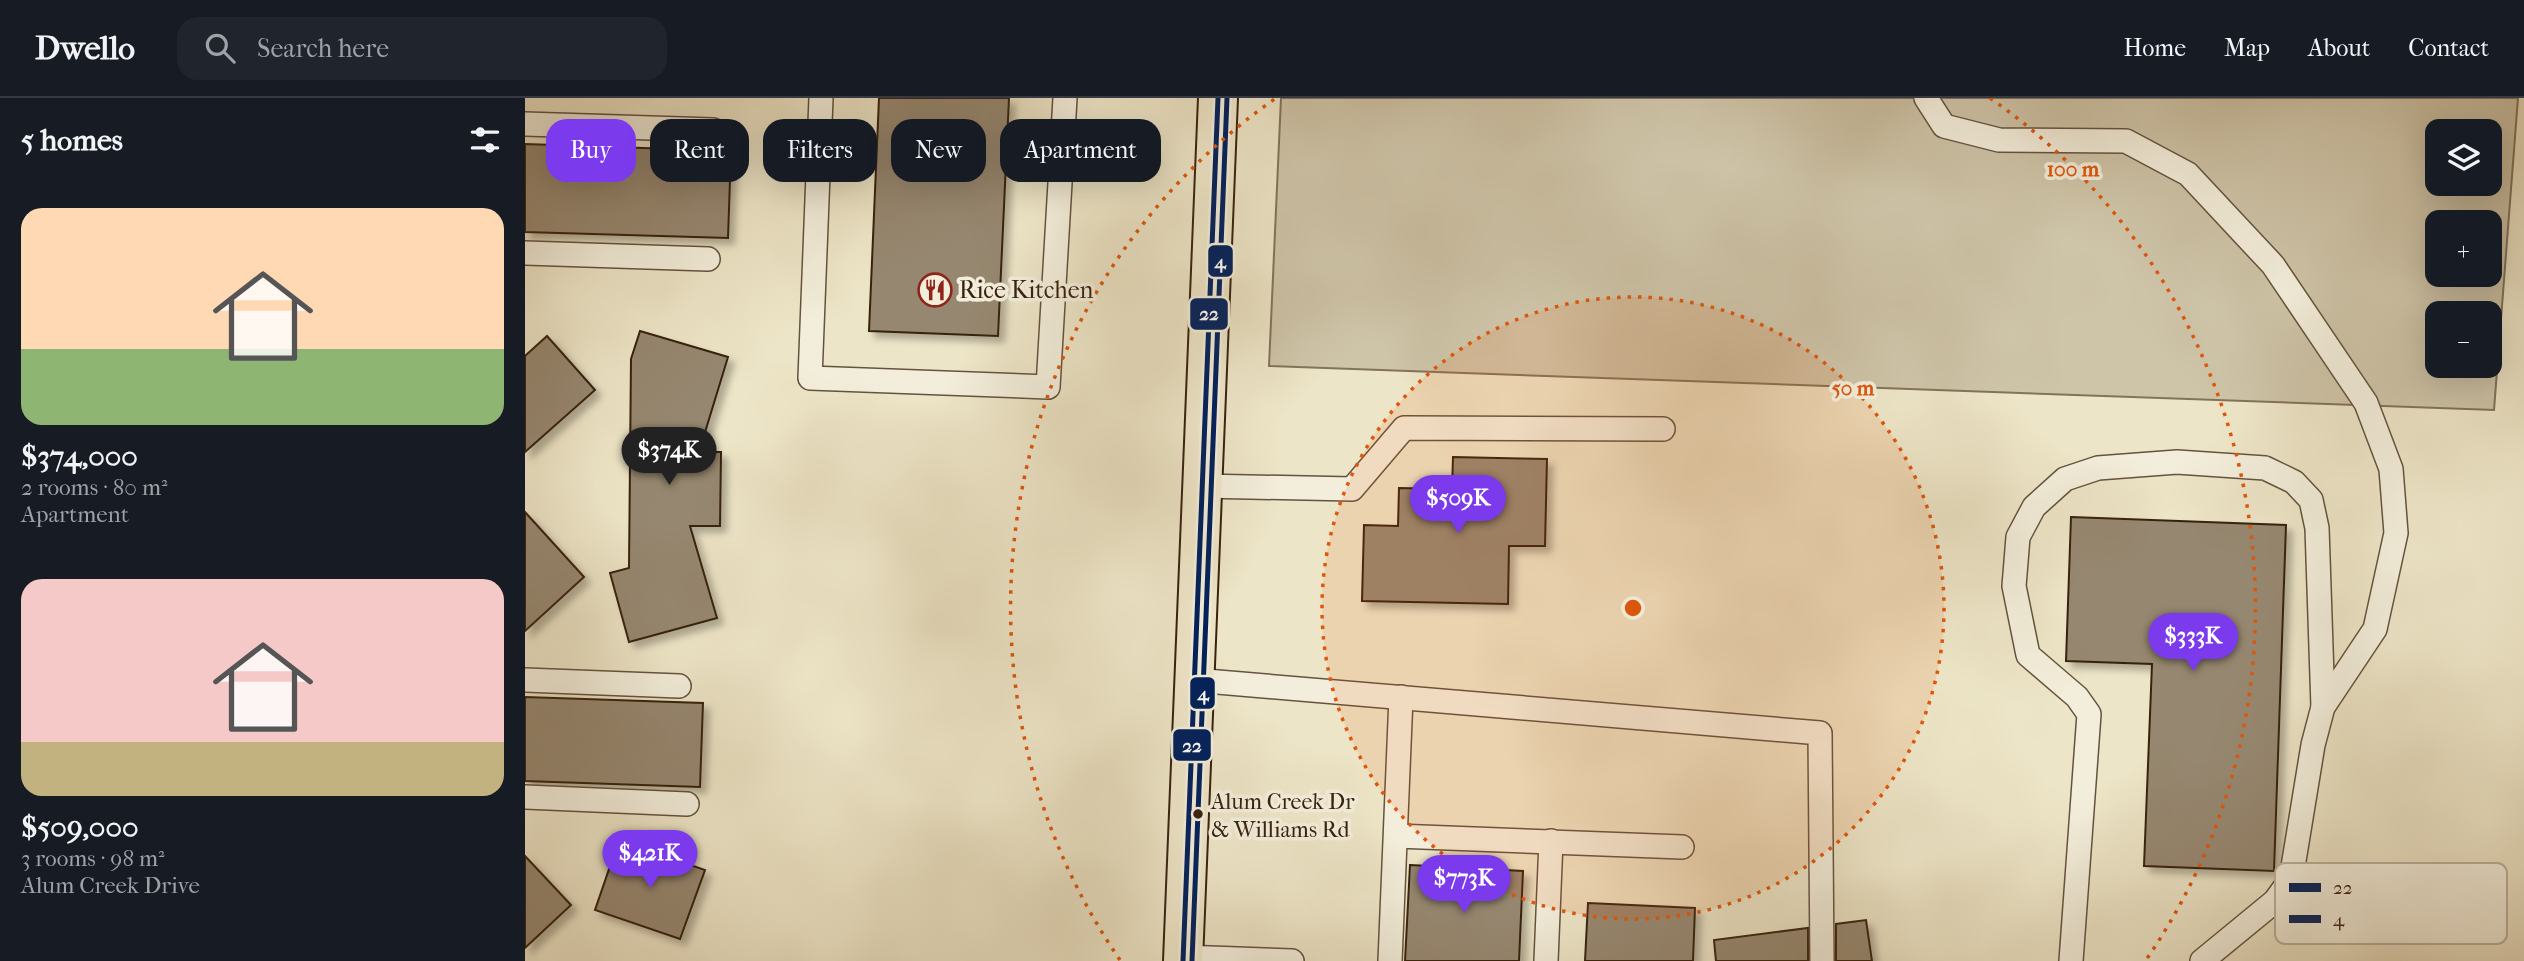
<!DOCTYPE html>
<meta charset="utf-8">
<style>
:root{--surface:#171b24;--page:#20242c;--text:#f1f3f6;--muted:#9ea1a6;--line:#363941;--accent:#7c3aed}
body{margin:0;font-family:"IM FELL French Canon",serif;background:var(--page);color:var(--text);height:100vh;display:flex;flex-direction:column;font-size:26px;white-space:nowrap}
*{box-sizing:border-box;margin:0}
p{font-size:23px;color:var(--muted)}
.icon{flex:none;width:38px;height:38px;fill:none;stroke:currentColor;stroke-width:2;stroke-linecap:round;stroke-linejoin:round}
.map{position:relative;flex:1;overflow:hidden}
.panel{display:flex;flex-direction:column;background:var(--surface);width:525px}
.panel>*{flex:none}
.banner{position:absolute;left:21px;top:21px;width:665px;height:63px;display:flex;gap:14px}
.buttons{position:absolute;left:1900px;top:21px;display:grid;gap:14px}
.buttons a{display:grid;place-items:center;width:77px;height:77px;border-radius:14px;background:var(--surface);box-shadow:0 7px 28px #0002;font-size:35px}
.price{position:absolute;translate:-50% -60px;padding:0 16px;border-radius:24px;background:var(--accent);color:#fff;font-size:23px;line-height:46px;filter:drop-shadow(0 2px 4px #0008)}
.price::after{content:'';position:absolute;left:50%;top:42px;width:21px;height:16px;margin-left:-10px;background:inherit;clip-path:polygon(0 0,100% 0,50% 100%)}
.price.current{background:#222;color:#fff}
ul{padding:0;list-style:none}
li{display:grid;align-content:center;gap:14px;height:371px;padding:0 21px}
li span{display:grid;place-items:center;height:217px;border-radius:21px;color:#555}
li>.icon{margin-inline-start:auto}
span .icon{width:126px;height:126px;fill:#fffc;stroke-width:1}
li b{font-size:30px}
h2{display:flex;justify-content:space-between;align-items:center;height:84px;padding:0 21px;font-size:30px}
.chip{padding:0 24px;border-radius:21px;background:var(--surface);box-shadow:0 7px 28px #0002;font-size:24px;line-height:63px}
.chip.current{background:var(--accent);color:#fff}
header{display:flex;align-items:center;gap:42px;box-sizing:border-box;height:98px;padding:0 35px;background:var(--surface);border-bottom:2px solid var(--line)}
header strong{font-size:33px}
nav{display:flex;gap:38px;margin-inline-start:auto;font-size:24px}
.search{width:490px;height:63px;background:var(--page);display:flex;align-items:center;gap:18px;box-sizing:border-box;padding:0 24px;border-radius:21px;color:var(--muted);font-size:26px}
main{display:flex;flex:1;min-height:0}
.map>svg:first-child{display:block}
.green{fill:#cec4a8;stroke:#82735c;stroke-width:2;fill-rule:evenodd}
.building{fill:#96876f;stroke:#372210;stroke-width:2;filter:url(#shadow)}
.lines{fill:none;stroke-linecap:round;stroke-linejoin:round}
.service-casing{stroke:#64533e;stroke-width:26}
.primary-casing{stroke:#372210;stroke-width:42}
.service{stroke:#f3eedb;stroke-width:23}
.primary{stroke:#ede5c7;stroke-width:38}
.bus-1-casing{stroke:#f3eedb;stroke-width:10}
.bus-2-casing{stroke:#f3eedb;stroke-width:10}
.bus-1{stroke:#00205b;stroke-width:5}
.bus-2{stroke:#00205b;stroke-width:5}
.ring{fill:none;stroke:#df560c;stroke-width:3.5;stroke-dasharray:3.5 7}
.bus-dot{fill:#372210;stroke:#f3eedb;stroke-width:2.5}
.labels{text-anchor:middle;stroke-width:7;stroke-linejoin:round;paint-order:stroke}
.bus-label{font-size:22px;fill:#372210;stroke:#f3eedb;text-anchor:start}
.poi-label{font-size:24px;fill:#372210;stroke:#f3eedb;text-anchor:start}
.key{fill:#f3eedb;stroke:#bbb19e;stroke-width:2}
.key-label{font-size:19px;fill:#372210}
.centre{fill:#df560c;stroke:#f3eedb;stroke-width:3.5}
.ring-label{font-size:21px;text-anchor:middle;font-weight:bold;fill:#df560c;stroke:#f3eedb;stroke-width:7;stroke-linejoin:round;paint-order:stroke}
.line-badge{stroke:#f3eedb;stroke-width:2.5}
.badge-label{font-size:19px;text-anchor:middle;font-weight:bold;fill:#fff}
</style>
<header>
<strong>Dwello</strong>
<div class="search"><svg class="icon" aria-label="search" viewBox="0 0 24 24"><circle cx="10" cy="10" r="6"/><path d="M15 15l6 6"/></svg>Search here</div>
<nav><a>Home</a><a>Map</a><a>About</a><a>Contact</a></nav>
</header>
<main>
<section class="panel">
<h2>5 homes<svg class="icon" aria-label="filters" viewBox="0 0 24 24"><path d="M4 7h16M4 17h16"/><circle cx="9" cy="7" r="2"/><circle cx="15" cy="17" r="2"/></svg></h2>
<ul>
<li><span style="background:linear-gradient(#ffd9b3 65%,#8fb573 0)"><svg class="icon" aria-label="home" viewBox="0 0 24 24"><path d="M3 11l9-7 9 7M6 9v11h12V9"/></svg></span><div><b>$374,000</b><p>2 rooms · 80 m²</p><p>Apartment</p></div></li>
<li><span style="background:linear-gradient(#f6c9c9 75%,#c2b280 0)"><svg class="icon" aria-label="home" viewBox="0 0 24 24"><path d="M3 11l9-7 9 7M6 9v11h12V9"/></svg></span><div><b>$509,000</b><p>3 rooms · 98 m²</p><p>Alum Creek Drive</p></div></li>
</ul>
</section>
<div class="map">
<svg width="1999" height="863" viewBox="0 0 1999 863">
<defs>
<filter id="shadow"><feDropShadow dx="6" dy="6" stdDeviation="3.5" flood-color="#0004"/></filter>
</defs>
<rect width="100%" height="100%" fill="#ede5c7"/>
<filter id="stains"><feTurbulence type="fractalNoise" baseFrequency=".00286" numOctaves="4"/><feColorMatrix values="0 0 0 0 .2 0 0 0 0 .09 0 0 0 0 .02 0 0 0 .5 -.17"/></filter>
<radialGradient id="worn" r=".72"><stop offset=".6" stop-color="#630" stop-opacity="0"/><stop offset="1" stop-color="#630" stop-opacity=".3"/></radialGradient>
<!-- green -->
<path class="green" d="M756,0H1993L1969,312L744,268ZM1913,33H1965V86H1913ZM1913,124H1965V177H1913ZM1913,215H1965V268H1913Z"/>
<!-- building -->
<g class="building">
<path d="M354,0H484L473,238L344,233Z"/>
<path d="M0,46L206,53L203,140L0,134Z"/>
<path d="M115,233L203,259L174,354H196L195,428H165L192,520L104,544L85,475L104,470L106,261Z"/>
<path d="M22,238L70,292L0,354V258Z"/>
<path d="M928,359L1022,361L1020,448H984L983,506L837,503L839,427L873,428L874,390L927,391Z"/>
<path d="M0,414L59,479L0,533Z"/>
<path d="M1546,419L1761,427L1749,773L1619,768L1627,566L1541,563Z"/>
<path d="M0,599L178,605L175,689L0,683Z"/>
<path d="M94,742L180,772L155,841L70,812Z"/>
<path d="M0,758L46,807L0,850Z"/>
<path d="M885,767L998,773L994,863H880Z"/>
<path d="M1063,805L1170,810L1168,863H1060Z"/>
<path d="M1341,822L1347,863H1311V826Z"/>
<path d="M1283,830V863H1191L1189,842Z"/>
</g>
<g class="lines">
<defs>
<g id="service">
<path d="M296,0L285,280L523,289L540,0"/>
<path d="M1401,0L1419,28L1474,42L1601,43L1663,76L1748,167L1841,305L1866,371L1871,435L1850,531L1798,609L1788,647L1766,781L1750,803L1677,863"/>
<path d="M0,26L188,32"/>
<path d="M0,155L183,161"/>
<path d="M677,388L827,391L879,330L1138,331"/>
<path d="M0,582L154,588"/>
<path d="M669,582L1295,635L1297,863"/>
<path d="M0,699L162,706"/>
<path d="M871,738L1157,749"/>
<path d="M658,859L767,863"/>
<path d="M865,863L876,599"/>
<path d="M1021,863L1026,743"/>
<path d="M1546,863L1564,616L1552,599L1503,557L1489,488L1493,439L1509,409L1540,381L1573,370L1652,364L1740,370L1769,384L1786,402L1792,430L1798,609"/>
</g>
<path id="primary" d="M658,863L693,0"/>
</defs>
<!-- service casing -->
<use href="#service" class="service-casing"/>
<!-- primary casing -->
<use href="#primary" class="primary-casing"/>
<!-- service -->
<use href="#service" class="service"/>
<!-- primary -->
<use href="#primary" class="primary"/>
<defs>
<path id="bus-1" d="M658,863L693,0"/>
<path id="bus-2" d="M667,863L702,0"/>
</defs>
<!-- bus-1 casing -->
<use href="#bus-1" class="bus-1-casing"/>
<!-- bus-2 casing -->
<use href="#bus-2" class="bus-2-casing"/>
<!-- bus-1 -->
<use href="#bus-1" class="bus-1"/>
<!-- bus-2 -->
<use href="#bus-2" class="bus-2"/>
</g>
<!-- distance rings -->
<circle cx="1108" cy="510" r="311" fill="#df560c" fill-opacity=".12"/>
<g class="ring">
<circle cx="1108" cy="510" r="311"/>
<path d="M595 862A622 622 0 0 1 751 0M1465 0A622 622 0 0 1 1621 862"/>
</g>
<!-- icons -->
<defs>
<symbol id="restaurant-ring" viewBox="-11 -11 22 22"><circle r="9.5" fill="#f3eedb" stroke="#8f2418" stroke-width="1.5"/><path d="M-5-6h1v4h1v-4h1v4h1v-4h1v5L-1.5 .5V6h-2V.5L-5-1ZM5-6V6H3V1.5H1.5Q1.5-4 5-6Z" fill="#8f2418"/></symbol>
</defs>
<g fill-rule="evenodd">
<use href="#restaurant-ring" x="391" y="173" width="38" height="38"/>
</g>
<!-- markers -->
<circle class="bus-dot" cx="673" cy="716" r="6"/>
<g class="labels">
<!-- bus labels -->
<g class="bus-label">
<text x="686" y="711">Alum Creek Dr<tspan x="686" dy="28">&amp; Williams Rd</tspan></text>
</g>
<!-- poi labels -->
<g class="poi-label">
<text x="434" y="200">Rice Kitchen</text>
</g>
</g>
<!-- legend -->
<rect x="1750" y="765" width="232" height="81" rx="10" class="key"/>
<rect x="1764" y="785" width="32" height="9" fill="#00205b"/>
<rect x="1764" y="817" width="32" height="8" fill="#00205b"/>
<g class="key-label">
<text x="1808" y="796">22</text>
<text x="1808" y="828">4</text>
</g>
<circle cx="1108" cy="510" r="10" class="centre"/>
<g class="ring-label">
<text x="1548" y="78">100 m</text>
<text x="1328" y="297">50 m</text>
</g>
<g class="line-badge">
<rect x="682" y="146" width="27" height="34" rx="7" fill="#00205b"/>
<rect x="664" y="199" width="40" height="34" rx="7" fill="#00205b"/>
<rect x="664" y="578" width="27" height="34" rx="7" fill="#00205b"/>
<rect x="647" y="630" width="40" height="34" rx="7" fill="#00205b"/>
</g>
<g class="badge-label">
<text x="695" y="170">4</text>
<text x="684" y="222">22</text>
<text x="678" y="602">4</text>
<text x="667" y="654">22</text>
</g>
<rect width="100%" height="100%" filter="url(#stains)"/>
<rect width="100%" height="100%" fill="url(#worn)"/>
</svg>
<div class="buttons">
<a><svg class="icon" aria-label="layers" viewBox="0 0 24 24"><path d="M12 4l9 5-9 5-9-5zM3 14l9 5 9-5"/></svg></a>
<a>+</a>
<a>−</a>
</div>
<b class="price current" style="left:144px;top:389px">$374K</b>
<b class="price" style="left:933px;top:437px">$509K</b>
<b class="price" style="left:1668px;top:575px">$333K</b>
<b class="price" style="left:125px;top:792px">$421K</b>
<b class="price" style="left:939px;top:817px">$773K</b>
<div class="banner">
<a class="chip current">Buy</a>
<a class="chip">Rent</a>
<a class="chip">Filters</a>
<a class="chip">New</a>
<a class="chip">Apartment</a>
</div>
</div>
</main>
